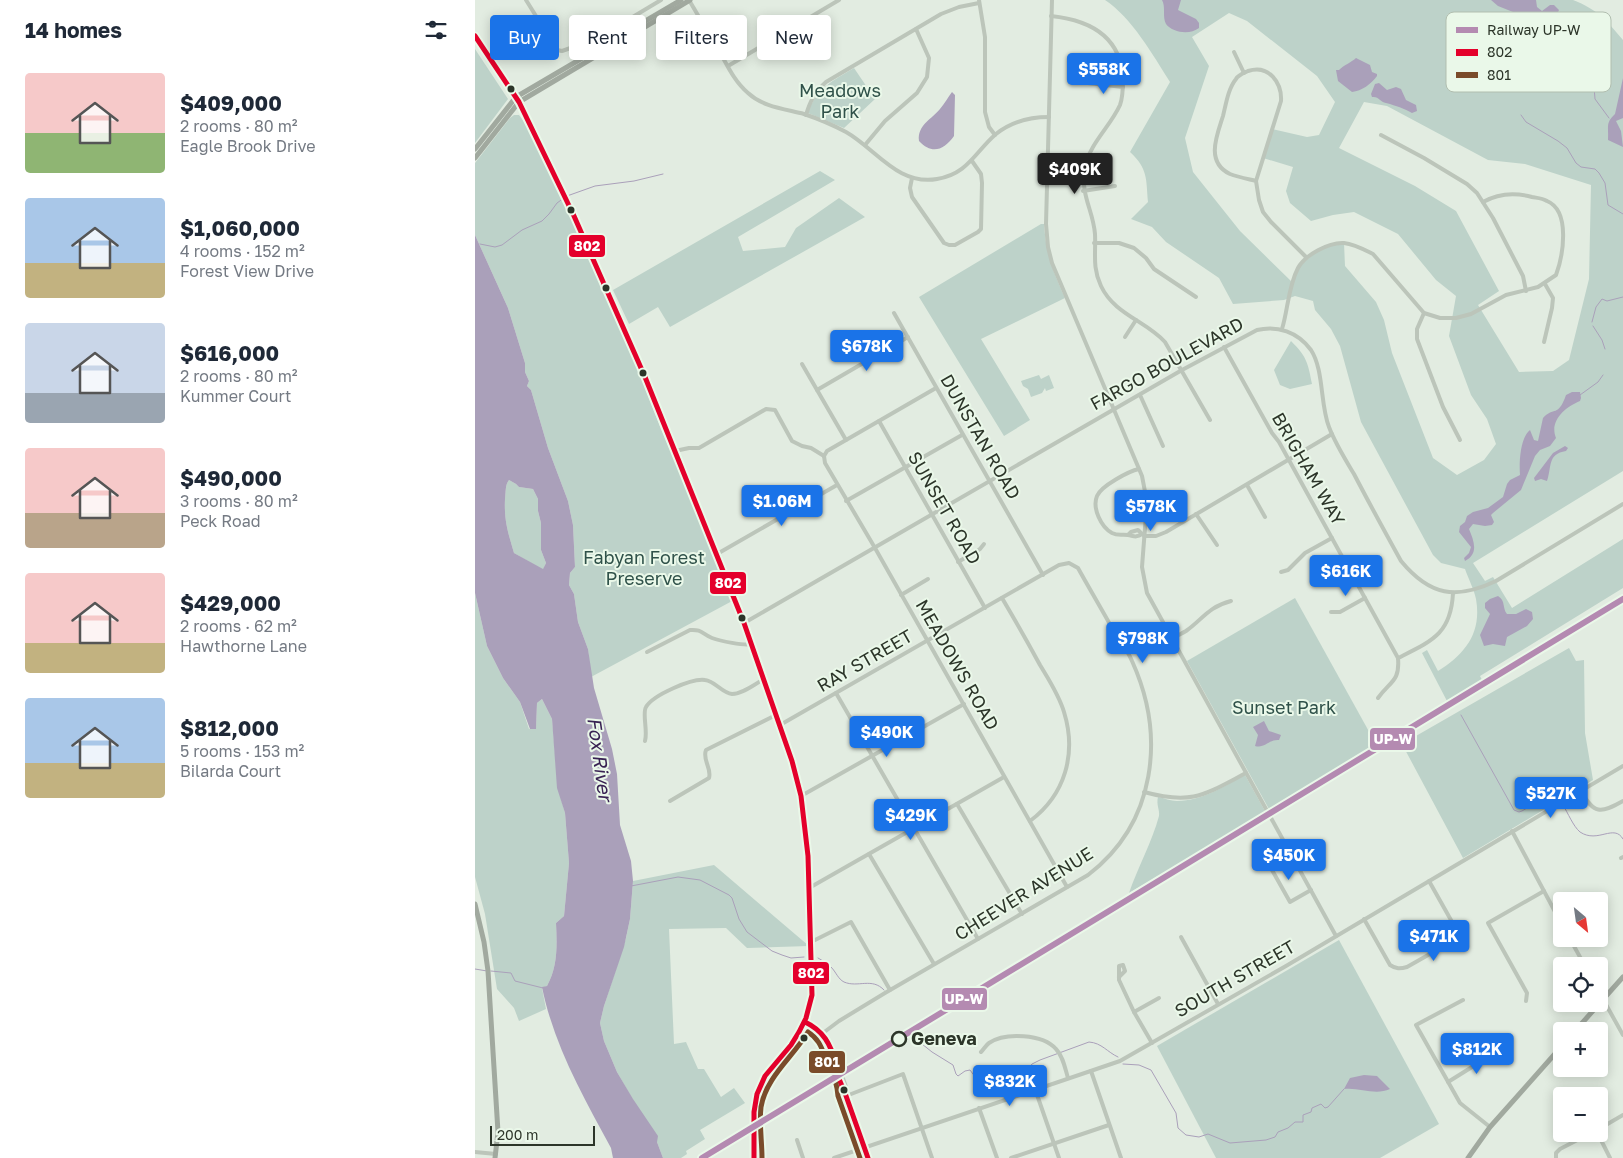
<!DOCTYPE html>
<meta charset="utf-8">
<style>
:root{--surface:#fff;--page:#f2f2f3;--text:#1f2937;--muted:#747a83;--accent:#1a73e8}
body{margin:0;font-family:"Golos Text",sans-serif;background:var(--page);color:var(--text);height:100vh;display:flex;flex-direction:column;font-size:19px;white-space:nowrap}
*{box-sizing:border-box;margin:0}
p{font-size:16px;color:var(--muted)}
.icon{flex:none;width:28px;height:28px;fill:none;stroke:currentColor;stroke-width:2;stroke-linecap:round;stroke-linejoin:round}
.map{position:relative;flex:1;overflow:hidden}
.sheet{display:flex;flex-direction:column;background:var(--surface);width:475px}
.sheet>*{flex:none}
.guide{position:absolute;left:15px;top:15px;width:475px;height:45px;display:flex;gap:10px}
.needle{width:32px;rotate:151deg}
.tools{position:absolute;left:1078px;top:892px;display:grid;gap:10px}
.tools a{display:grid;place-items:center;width:55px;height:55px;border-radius:5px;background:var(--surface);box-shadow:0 2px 12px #0003;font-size:25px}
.scale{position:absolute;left:15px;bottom:12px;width:105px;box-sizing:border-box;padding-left:5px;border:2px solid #2c3529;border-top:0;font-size:14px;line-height:18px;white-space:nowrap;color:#2c3529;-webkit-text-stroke:4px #eaf8e9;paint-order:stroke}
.price{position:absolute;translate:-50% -42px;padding:0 11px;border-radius:5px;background:var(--accent);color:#fff;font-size:16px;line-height:32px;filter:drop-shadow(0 1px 2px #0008)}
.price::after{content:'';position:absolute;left:50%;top:30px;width:15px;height:11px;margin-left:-8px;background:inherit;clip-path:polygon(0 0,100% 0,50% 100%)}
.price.on{background:#222;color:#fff}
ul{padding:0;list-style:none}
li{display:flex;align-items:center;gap:15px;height:125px;padding:0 25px}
li span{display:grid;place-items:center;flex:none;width:140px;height:100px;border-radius:5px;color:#555}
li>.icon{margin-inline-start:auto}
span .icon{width:60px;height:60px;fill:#fffc;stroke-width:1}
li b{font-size:21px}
h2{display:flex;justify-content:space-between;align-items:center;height:60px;padding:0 25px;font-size:21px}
.tag{padding:0 18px;border-radius:5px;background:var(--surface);box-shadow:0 2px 12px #0003;font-size:18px;line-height:45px}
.tag.on{background:var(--accent);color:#fff}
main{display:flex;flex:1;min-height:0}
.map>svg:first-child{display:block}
.green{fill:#bdd2c9;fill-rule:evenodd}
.water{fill:#aaa0ba;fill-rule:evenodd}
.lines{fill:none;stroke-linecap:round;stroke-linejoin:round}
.stream{stroke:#aaa0ba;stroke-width:1}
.minor{stroke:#bcc5ba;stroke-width:4}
.major{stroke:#a1a99f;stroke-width:5}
.rail{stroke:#a6ada4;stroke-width:1;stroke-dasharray:1 4;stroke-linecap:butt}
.bus-1-casing{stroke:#eaf8e9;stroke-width:9}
.bus-2-casing{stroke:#eaf8e9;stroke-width:9}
.bus-1{stroke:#e4002b;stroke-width:5}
.bus-2{stroke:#7a4b2a;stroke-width:5}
.rail-1-casing{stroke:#eaf8e9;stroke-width:10}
.rail-1{stroke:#b48ab1;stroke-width:6}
.bus-dot{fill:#2c3529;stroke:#eaf8e9;stroke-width:2}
.stop-dot{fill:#eaf8e9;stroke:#2c3529;stroke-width:2.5}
.labels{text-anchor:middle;stroke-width:4;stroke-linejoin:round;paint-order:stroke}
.park-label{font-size:18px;fill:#2f5149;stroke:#eaf8e9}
.street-label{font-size:18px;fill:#2c3529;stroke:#eaf8e9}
.stop-label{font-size:18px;font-weight:bold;fill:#2c3529;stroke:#eaf8e9;text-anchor:start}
.water-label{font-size:19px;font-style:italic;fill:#392253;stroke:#eaf8e9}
.key{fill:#eaf8e9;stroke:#b1beaf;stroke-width:1}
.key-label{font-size:14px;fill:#2c3529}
.line-badge{stroke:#eaf8e9;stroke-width:2}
.badge-label{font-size:14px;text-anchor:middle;font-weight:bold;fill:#fff}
</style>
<main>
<section class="sheet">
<h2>14 homes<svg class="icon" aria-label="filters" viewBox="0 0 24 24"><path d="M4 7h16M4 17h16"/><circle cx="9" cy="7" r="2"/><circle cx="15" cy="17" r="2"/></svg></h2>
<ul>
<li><span style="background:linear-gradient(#f6c9c9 60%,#8fb573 0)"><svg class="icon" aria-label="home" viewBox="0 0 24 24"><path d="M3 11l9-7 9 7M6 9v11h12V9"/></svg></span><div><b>$409,000</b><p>2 rooms · 80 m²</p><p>Eagle Brook Drive</p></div></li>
<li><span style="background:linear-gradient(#a9c7e8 65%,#c2b280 0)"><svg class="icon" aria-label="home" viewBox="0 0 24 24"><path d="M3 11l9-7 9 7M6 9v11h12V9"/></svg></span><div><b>$1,060,000</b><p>4 rooms · 152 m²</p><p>Forest View Drive</p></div></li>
<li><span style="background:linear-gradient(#c9d6e8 70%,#9aa5b1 0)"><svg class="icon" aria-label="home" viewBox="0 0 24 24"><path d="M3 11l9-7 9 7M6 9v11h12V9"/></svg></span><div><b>$616,000</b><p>2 rooms · 80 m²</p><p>Kummer Court</p></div></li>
<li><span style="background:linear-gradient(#f6c9c9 65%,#b9a48a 0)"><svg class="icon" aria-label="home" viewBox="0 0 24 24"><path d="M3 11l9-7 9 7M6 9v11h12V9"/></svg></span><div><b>$490,000</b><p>3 rooms · 80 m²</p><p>Peck Road</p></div></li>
<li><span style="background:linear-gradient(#f6c9c9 70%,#c2b280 0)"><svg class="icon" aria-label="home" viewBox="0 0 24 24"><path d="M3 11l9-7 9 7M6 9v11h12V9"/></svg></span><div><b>$429,000</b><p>2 rooms · 62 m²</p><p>Hawthorne Lane</p></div></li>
<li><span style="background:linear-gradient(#a9c7e8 65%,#c2b280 0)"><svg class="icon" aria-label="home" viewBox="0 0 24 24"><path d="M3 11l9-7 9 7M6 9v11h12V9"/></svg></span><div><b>$812,000</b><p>5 rooms · 153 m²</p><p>Bilarda Court</p></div></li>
</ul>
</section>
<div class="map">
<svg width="1148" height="1158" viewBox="0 0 1148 1158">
<rect width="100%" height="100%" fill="#e2ece1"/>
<!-- green -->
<g class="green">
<path d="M630,0H1098C1122,9 1132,21 1148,40V471L998,563L1010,581L1018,577L1037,608L1148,539V588L1005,676L1007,680L972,701L947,653L952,650L963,671C990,654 1007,633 1001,599C999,589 993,578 990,569L966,563L958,555L886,422L865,346L856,329L840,310L838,301L820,296L809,300L758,304L744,278L691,242L677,227L656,219L673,202C671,178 673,169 655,152L695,82C678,55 657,18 630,0ZM754,13L772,21L842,76L860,102L844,135L832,137L797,129L788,158L818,167L811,191L815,203L836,221L858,215L879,212L923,234L961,280L981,296L974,336L996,395L1012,419L1021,444L1009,460L982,475L958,458L917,353L909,320L901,302L870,266L869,243L846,248L823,267L817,282L765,231L718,172L710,138L734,66L717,37ZM889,102L912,106L1013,160L1050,164L1116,185L1114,279L1094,360L1078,371L1044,372L1003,305L1024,291L981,211L940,186L864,148Z"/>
<path d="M0,49L33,99L0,143Z"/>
<path d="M379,68L400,99L369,128L333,113C342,87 358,81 379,68Z"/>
<path d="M39,115H44L50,123L132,291L186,429L259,600L116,677L113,649L103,622L99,594L94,585L95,573L100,567L98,525L93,501L73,448L56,390L52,386L54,381L50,372V363L33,308L0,235V163L35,118Z"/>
<path d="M345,171L360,180L263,237L268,251L310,247L321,228L364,198L390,217L195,327L183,307L154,324L138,290Z"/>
<path d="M566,224H569C571,254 578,271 590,298L506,339L555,420L529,436L444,297Z"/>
<path d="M816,341C832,357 833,363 837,384L815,389L805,385L799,370Z"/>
<path d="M564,375L566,379L574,375L579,388L571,391L570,388L567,393L556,397L553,389L548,386L546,381Z"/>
<path d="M34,480L41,484L44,487L58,489L63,499V511L66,523V550L71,563L68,570L39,553C33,532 29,521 30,499C31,492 30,485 34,480Z"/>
<path d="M0,593L12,646L28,678L45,702L54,729L61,728L62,703L67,699L77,719L83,788L90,813L94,863L89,916L81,923C82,945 83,966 72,986L67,988L71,1009L44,1021L39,1008L22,989L10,914L0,877Z"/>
<path d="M820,598L902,746L794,809L712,661Z"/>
<path d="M1094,648L1101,661L1109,660L1110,733L1118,780L988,858L927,744Z"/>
<path d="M770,775L791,813L654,893C663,867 677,842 684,816C685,810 681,805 683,797C689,798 696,801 702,801C727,801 749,786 770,775Z"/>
<path d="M239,865L334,946L272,948L251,928L194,929L199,1044L211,1042L223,1069H229L246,1097L259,1088L270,1103L225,1130L230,1139L211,1151L212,1154L206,1158H188L182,1142L142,1072L129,1041L125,1023L129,1006L151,938L155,919L158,881Z"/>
<path d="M864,940L964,1124L905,1158H741L682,1046Z"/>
</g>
<!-- water -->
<g class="water">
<path d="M687,0H706L703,10L721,19L724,23V28C715,35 698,33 691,24C687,17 691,7 687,0Z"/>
<path d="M1016,0H1061L1062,7L1067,11L1075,5H1079L1084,10L1081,17L1088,26L1098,33L1106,43L1118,50C1123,60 1127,71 1116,79L1108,74L1105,64L1099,59L1095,51V46L1092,42L1086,40L1076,29L1061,28L1051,24L1043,14L1023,6Z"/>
<path d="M881,58L895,65L897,72L902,74V76C896,84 887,91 877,92L863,81L861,70H864C869,65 877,62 881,58Z"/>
<path d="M1148,78V118L1141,121L1146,131L1148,147L1133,140C1134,127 1130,123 1140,114Z"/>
<path d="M904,83L912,90L921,87L926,89L931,100L941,105L942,111L937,113C928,108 922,106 911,103C905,102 904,96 897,97L896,94L900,84Z"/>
<path d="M477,92L480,95L479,136C469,150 457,155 444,141C442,125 457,119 465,109C470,103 473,97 477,92Z"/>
<path d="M0,235L33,308L50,363V372L54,381L52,386L56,390L73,448L93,501L98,525L100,567L95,573L94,585L99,594L103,622L113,649L119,688L137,749L142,774L145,825L156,861L158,881L155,919L149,947L129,1006L125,1023L129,1041L142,1072L158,1099L183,1136L182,1142L188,1158H138L136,1148C108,1096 79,1046 67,987L72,986C83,966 82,945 81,923L89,916L94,863L90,813L82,788L77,719L67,699L62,703L61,729H55L45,702L28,678L12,646L0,593ZM34,480L41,484L44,487L58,489L63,499V511L66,523V550L71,563L68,569L39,553C33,532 29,521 30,499C31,492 30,485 34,480Z"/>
<path d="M1097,392H1105L1106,398L1105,401C1090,407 1074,421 1081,438L1075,446L1065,450L1060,456L1046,490L1018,513L1016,515L1019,522L1017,525L1010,526L998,524L994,529C999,541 1004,554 990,561L989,558L994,553L996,547L984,532L985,526L990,522L992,516L998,512L1013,508L1028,497L1032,484L1035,480L1045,475C1044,463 1045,438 1055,430L1059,440L1063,441L1068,418C1079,406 1083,418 1091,395Z"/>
<path d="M1090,446L1093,448L1091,451C1072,454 1077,467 1072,481L1066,479L1060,481L1059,478L1078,453Z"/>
<path d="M1023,596C1031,601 1027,608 1032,614H1041L1051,609L1057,612L1058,619L1052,626L1032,637L1030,646L1018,644L1009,646L1005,635L1015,614L1010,608V603L1015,599Z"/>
<path d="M789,721L794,731L806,735L804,740C794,739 790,749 780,746L783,735L778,727Z"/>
<path d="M889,1075L902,1076L915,1089C900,1096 884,1087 869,1089L875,1078Z"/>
</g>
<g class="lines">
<!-- stream -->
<g class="stream">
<path d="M1116,79L1119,87L1120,99L1134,118"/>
<path d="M1046,115L1051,122L1083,141L1092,148L1101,163L1106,167L1120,169L1124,173L1130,183L1133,205L1148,214"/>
<path d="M92,196L120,186L159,181L188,174"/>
<path d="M5,244L20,247L27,245L47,230L67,221L74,214L82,203L89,198"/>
<path d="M1117,322L1121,307L1127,299L1132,301L1148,297"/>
<path d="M1118,326L1127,340L1130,349"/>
<path d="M1105,395L1123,382L1128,375"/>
<path d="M986,715L1039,810L1044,812L1047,811L1080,791L1085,799"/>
<path d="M1088,805C1093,813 1098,826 1105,832C1123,844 1139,823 1148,839"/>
<path d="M156,886L203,877L225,880L254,895L257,898L264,919L272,932L297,951L307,955L316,958L329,957"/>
<path d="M343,958C348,961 352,963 356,967C361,972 363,979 369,982C383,988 397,977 409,990"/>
<path d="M0,969L12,971"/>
<path d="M16,971L36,973L40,981L68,988"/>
<path d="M447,1044L457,1052L478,1065L481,1074L483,1076L490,1071L495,1070L501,1078L511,1082H516L527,1077L550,1073L557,1064L565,1060L614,1042C627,1043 632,1052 643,1057"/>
<path d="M648,1064L664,1065L676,1070L701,1113L703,1128L711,1135L724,1137L733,1134L755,1143L791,1140L800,1137L803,1132L813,1128L820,1122H828V1115L836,1112L837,1108L846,1104L850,1108L853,1107L869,1089"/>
</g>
<!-- minor -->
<g class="minor">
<path d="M51,0L82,50L87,51L121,39"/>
<path d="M214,0C225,19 236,37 247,56C254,69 261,83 273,93C288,107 310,109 329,114C344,119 358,125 371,132C401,149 423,186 462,179C493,174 500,152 521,134C536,122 555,117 574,117"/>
<path d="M504,0L510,37V112L514,127L520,135"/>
<path d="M577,0L571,224L573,247L577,263L667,476L672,502L667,567L672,593L861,936"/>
<path d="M576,16C614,20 646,36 648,79C648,87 648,97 645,105C635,127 615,143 610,167C605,196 618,209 620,234C621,253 617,267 626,286C639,314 671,321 690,342L735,420"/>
<path d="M127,47L121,39L186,0"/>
<path d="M759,52L769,73"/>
<path d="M253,66L364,0"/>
<path d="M613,83L648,87"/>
<path d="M331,115C335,101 340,92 351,82L466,14L484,7L504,3"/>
<path d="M906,135L949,158L992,184L1002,193L1018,218L1048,276L1051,291"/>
<path d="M390,145L410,121L442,93L452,77L454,58L441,29"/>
<path d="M437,178L435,188L437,197L469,243L474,245H480L503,232L506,229L507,183L506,174L497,161"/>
<path d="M781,181C773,179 763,177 755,174C730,162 742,135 748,116C751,104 753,89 761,79C763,75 769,73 773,71C794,64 807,83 806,101L781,181L784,200L788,212L796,222L831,257"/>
<path d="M608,191L640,186"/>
<path d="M619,243H644L659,248L671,258L679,269L721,297"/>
<path d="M419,313L568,575"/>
<path d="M949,313L942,329V339L968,407L985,440"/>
<path d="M807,329C813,310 813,287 823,268C830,255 854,242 869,243C879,244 890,250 898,254L949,313L965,318H981L996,314L1031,295L1063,287L1081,275C1088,256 1096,211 1072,201C1067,198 1062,198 1057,197C1039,192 1024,193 1008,202"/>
<path d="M650,337L661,320"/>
<path d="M1069,342L1077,308L1078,298L1070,284"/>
<path d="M749,347L797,433L804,442L923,658C925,682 915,681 903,698"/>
<path d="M327,364L371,440"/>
<path d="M342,390L433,337"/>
<path d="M665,395L688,446"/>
<path d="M404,421L510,608"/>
<path d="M200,451L214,448H224L291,409L300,410L317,441L327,446L336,448L349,456"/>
<path d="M349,456L350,463L400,548L592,887"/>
<path d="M349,456L352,451L461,388"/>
<path d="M772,485L790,517"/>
<path d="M371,501L487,435"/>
<path d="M721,514L742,545"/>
<path d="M653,535L656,532L663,530L667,534C661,538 659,536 653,535C647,534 643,536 637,533C626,527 617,508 622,496C626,486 654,471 664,469"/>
<path d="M669,536H681L691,532L857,434"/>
<path d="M242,554L362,485"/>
<path d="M483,562L505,549L509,544"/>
<path d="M806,572L813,570L830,553L857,538"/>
<path d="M426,595L453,579"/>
<path d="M527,598C540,620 553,643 565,665C574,680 584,695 589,712C602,754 590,795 555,821"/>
<path d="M856,612H865L890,598"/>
<path d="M269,623L707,370L782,330C802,325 823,332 836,350C849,370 845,404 854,427C860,443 870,459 879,474C894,503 910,532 926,561C955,596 981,600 1021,581L1148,504"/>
<path d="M697,639C701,636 706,634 711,631C728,619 733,607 756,601"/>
<path d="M172,652L215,630C227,629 227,634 237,638C245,641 269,646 277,644"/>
<path d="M923,658C957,641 976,634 978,593"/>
<path d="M361,693L503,939"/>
<path d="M305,725L584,565L594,563L603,568C614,588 626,608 637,628C644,638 652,649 657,661C691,736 681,823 613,875L410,993L364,1021L348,1033"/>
<path d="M170,741C173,731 167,713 171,707C178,695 217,678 230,680C240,681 247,693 257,694C268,694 280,684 289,679"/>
<path d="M1106,791C1119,814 1125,814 1148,801"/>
<path d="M669,792C717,805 729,795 771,773"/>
<path d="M326,796L489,704"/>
<path d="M195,801L234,778C237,768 227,760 231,750L301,715"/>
<path d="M482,804L547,914"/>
<path d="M1037,831L1086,923"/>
<path d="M394,854L459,964"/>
<path d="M1146,858L1148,857"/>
<path d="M818,859L797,870L815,902L836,890"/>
<path d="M334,888L529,777"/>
<path d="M889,919L915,965C921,969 925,969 932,967L976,942L980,938L981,929L954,881"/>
<path d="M706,937L743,1004"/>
<path d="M1095,939L1110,966"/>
<path d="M336,942L376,922L415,990"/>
<path d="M644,977L650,971L648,965L644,966V980L659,1012L677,1043"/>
<path d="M1124,992L1148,1035"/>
<path d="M988,1000L941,1025L985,1103L1015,1127"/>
<path d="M1051,1001L1052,993L1013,923L1069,891"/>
<path d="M659,1012L684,998"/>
<path d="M330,1022C351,1031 354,1042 361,1063L363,1064L372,1090L370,1093"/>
<path d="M506,1052C509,1049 511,1045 514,1043C530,1032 568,1034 581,1049C588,1056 590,1068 593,1078"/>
<path d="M361,1063L358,1065L368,1091L370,1093L393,1158"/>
<path d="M616,1071L646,1158"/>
<path d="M973,1082L997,1067L1016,1051"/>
<path d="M560,1089L584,1158"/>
<path d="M371,1096L428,1074L457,1158"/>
<path d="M504,1108L522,1158"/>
<path d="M1124,1129L1148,1115"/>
<path d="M1123,1134L1135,1158"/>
<path d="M322,1140L328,1158"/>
<path d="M0,1152L21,1154"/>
<path d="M359,1158L645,1061L811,966L1148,766"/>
<path d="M536,1158L634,1125"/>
<path d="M1081,1158V1153L1085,1149L1114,1134"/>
</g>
<!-- major -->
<g class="major">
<path d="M0,36L44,102L99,216L170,377L269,623L317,761L326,796L333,856L337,995C333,1017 325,1034 311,1051C302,1062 291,1072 285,1085C274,1108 280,1133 279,1158"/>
<path d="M0,149L41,97L206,0"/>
<path d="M0,158L44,102L215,0"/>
<path d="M0,904L9,942L13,971L23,1132L20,1158"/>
<path d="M1100,1031L1148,977"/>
<path d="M993,1158L1015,1127L1086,1047"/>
</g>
<!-- rail -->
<path class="rail" d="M235,1158L1148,601"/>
<defs>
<g id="bus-1">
<path d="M0,36L44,102L99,216L170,377L269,623L317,761L326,796L333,856L337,995L331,1018L324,1032L316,1045L290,1076L282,1094L279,1112V1158"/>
<path d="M330,1022C349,1031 355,1044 361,1063L358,1065L370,1093L393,1158"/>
</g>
<path id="bus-2" d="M287,1158C287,1141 284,1124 286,1107C291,1077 318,1057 333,1032C347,1041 347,1052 354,1065C359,1077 362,1083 363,1096L385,1158"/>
</defs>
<!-- bus-1 casing -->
<use href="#bus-1" class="bus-1-casing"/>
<!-- bus-2 casing -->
<use href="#bus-2" class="bus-2-casing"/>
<!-- bus-1 -->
<use href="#bus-1" class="bus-1"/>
<!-- bus-2 -->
<use href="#bus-2" class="bus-2"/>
<defs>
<path id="rail-1" d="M227,1158L1148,599"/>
</defs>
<!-- rail-1 casing -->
<use href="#rail-1" class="rail-1-casing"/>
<!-- rail-1 -->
<use href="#rail-1" class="rail-1"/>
</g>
<!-- markers -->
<g class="bus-dot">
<circle cx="36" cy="89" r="4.5"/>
<circle cx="96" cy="210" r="4.5"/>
<circle cx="131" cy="288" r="4.5"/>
<circle cx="168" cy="373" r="4.5"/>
<circle cx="267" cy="618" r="4.5"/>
<circle cx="329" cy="1038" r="4.5"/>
<circle cx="369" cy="1090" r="4.5"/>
</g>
<circle class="stop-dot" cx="424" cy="1039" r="7"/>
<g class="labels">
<!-- park labels -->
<g class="park-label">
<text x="365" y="97">Meadows<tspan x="365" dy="21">Park</tspan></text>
<text x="169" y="564">Fabyan Forest<tspan x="169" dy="21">Preserve</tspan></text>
<text x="809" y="714">Sunset Park</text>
</g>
<!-- street labels -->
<g class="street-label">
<text transform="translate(692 364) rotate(-29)" y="6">FARGO BOULEVARD</text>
<text transform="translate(505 437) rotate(60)" y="6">DUNSTAN ROAD</text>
<text transform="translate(833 469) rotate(60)" y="6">BRIGHAM WAY</text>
<text transform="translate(469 508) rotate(60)" y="6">SUNSET ROAD</text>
<text transform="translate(390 661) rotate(-30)" y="6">RAY STREET</text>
<text transform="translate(482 665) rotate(60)" y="6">MEADOWS ROAD</text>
<text transform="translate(549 894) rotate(-32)" y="6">CHEEVER AVENUE</text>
<text transform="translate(760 979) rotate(-30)" y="6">SOUTH STREET</text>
</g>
<!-- stop labels -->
<g class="stop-label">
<text x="436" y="1045">Geneva</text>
</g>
<!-- water labels -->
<g class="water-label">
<text transform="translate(125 759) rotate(82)" y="7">Fox River</text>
</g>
</g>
<!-- legend -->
<rect x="971" y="12" width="165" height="80" rx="8" class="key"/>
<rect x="981" y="27" width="22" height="6" fill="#b48ab1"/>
<rect x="981" y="49" width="22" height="7" fill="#e4002b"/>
<rect x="981" y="72" width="22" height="6" fill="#7a4b2a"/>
<g class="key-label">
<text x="1012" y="35">Railway UP-W</text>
<text x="1012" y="57">802</text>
<text x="1012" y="80">801</text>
</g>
<g class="line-badge">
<rect x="93" y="234" width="38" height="24" rx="5" fill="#e4002b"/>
<rect x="234" y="571" width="38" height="24" rx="5" fill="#e4002b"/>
<rect x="894" y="727" width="47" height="24" rx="5" fill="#b48ab1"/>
<rect x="317" y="961" width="38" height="24" rx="5" fill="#e4002b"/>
<rect x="466" y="987" width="47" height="24" rx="5" fill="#b48ab1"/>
<rect x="333" y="1050" width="38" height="24" rx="5" fill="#7a4b2a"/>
</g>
<g class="badge-label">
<text x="112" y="251">802</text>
<text x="253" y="588">802</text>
<text x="918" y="744">UP-W</text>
<text x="336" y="978">802</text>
<text x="489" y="1004">UP-W</text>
<text x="352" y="1067">801</text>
</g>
</svg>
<div class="tools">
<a><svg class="needle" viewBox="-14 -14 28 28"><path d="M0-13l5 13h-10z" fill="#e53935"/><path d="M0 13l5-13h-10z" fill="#747a83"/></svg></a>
<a><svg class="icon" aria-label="locate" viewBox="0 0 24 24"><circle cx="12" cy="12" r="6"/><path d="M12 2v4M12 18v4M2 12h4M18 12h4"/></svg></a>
<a>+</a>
<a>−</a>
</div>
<div class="scale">200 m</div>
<b class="price" style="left:629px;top:95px">$558K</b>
<b class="price on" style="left:600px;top:195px">$409K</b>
<b class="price" style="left:392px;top:372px">$678K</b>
<b class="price" style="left:307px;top:527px">$1.06M</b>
<b class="price" style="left:676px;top:532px">$578K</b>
<b class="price" style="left:871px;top:597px">$616K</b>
<b class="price" style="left:668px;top:664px">$798K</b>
<b class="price" style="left:412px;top:758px">$490K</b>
<b class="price" style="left:1076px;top:819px">$527K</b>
<b class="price" style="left:436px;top:841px">$429K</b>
<b class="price" style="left:814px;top:881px">$450K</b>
<b class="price" style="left:959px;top:962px">$471K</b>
<b class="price" style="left:1002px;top:1075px">$812K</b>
<b class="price" style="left:535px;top:1107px">$832K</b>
<div class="guide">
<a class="tag on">Buy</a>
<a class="tag">Rent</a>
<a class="tag">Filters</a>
<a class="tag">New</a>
</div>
</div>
</main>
